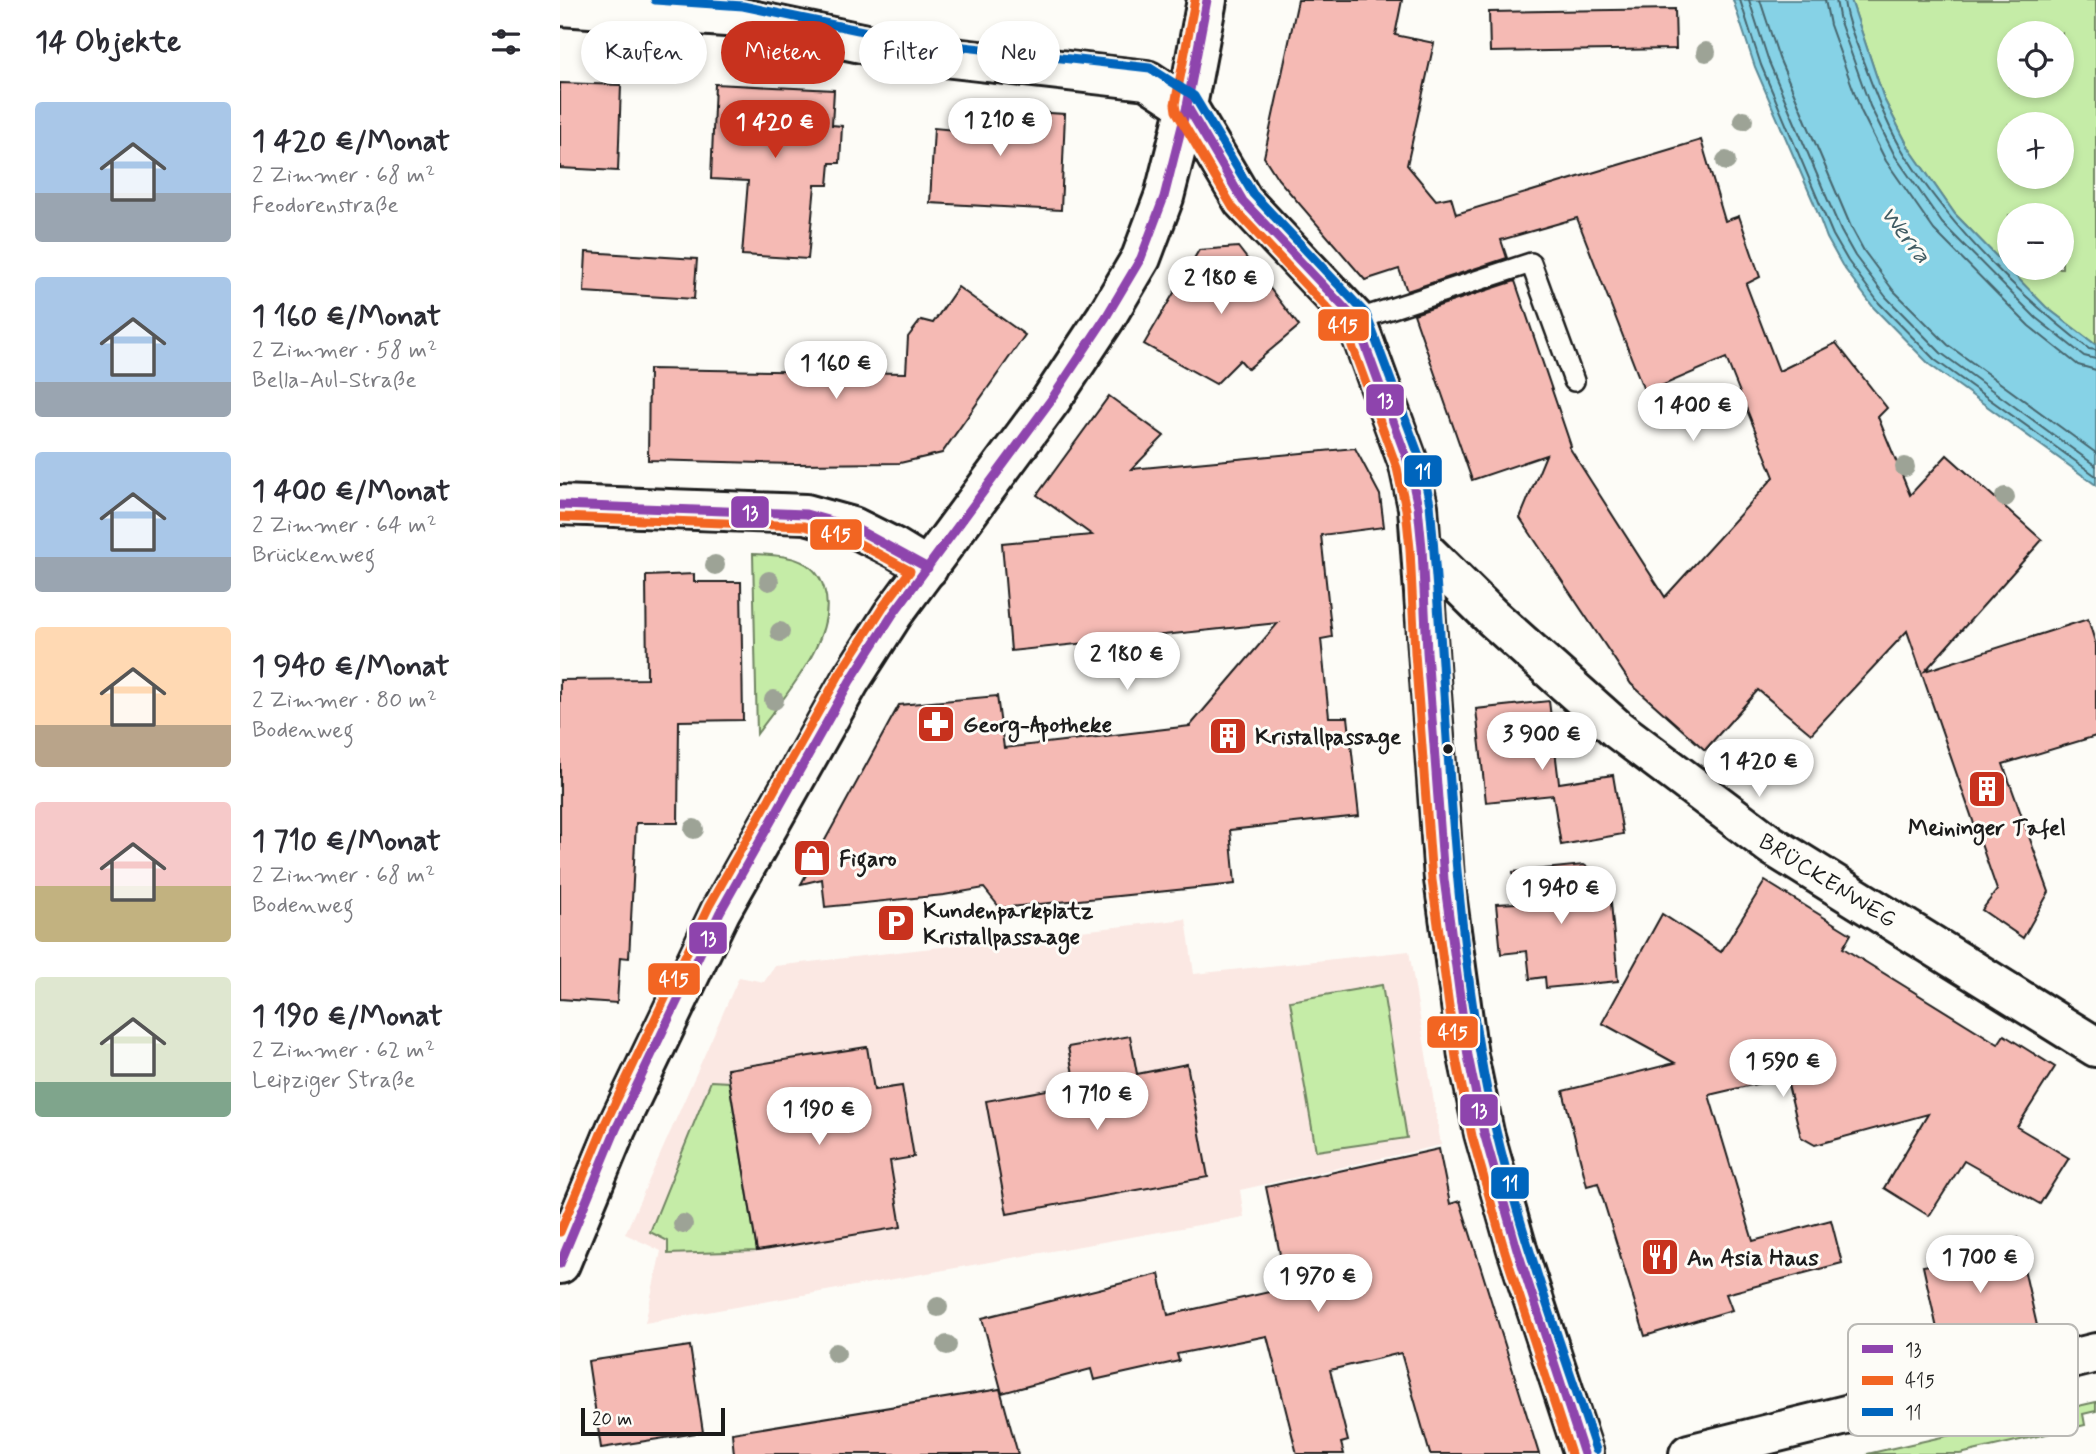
<!DOCTYPE html>
<html lang="de">
<meta charset="utf-8">
<style>
:root{--surface:#fff;--page:#f7f7f7;--text:#2b2b33;--muted:#7c7c81;--accent:#c8321e}
body{margin:0;font-family:Mynerve,sans-serif;background:var(--page);color:var(--text);height:100vh;display:flex;flex-direction:column;font-size:26px;white-space:nowrap}
*{box-sizing:border-box;margin:0}
p{font-size:23px;color:var(--muted)}
.icon{flex:none;width:38px;height:38px;fill:none;stroke:currentColor;stroke-width:2;stroke-linecap:round;stroke-linejoin:round}
.map{position:relative;flex:1;overflow:hidden}
.details{display:flex;flex-direction:column;background:var(--surface);width:560px}
.details>*{flex:none}
.hud{position:absolute;left:21px;top:21px;width:665px;height:63px;display:flex;gap:14px}
.controls{position:absolute;left:1437px;top:21px;display:grid;gap:14px}
.controls a{display:grid;place-items:center;width:77px;height:77px;border-radius:50%;background:var(--surface);box-shadow:0 4px 10px #0003;font-size:35px}
.scale{position:absolute;left:21px;bottom:18px;width:144px;box-sizing:border-box;padding-left:7px;border:4px solid #1c1c1c;border-top:0;font-size:19px;line-height:24px;white-space:nowrap;color:#1c1c1c;-webkit-text-stroke:5px #fdfcf7;paint-order:stroke}
.price{position:absolute;translate:-50% -60px;padding:0 16px;border-radius:24px;background:#fff;color:#222;font-size:23px;line-height:46px;filter:drop-shadow(0 2px 4px #0008)}
.price::after{content:'';position:absolute;left:50%;top:42px;width:21px;height:16px;margin-left:-10px;background:inherit;clip-path:polygon(0 0,100% 0,50% 100%)}
.price.active{background:var(--accent);color:#fff}
ul{padding:0;list-style:none}
li{display:flex;align-items:center;gap:21px;height:175px;padding:0 35px}
li span{display:grid;place-items:center;flex:none;width:196px;height:140px;border-radius:7px;color:#555}
li>.icon{margin-inline-start:auto}
span .icon{width:84px;height:84px;fill:#fffc;stroke-width:1}
li b{font-size:30px}
h2{display:flex;justify-content:space-between;align-items:center;height:84px;padding:0 35px;font-size:30px}
.tag{padding:0 24px;border-radius:32px;background:var(--surface);box-shadow:0 4px 10px #0003;font-size:24px;line-height:63px}
.tag.active{background:var(--accent);color:#fff}
main{display:flex;flex:1;min-height:0}
.map>svg:first-child{display:block}
.built{fill:#fbe8e3}
.green{fill:#c5eca7;stroke:#708462;stroke-width:2;fill-rule:evenodd}
.water{fill:#86d2e6;stroke:#5c8995;stroke-width:2}
.lines{fill:none;stroke-linecap:round;stroke-linejoin:round}
.shore{stroke:#46656d;stroke-width:2}
.building{fill:#f5bab4;stroke:#1c1c1c;stroke-width:2}
.service-casing{stroke:#1c1c1c;stroke-width:24}
.minor-casing{stroke:#1c1c1c;stroke-width:44}
.secondary-casing{stroke:#1c1c1c;stroke-width:44}
.service{stroke:#fdfcf7;stroke-width:19}
.minor{stroke:#fdfcf7;stroke-width:38}
.secondary{stroke:#fdfcf7;stroke-width:38}
.bus-1-casing{stroke:#fdfcf7;stroke-width:14}
.bus-2-casing{stroke:#fdfcf7;stroke-width:14}
.bus-3-casing{stroke:#fdfcf7;stroke-width:14}
.bus-1{stroke:#8e44ad;stroke-width:9}
.bus-2{stroke:#f26522;stroke-width:9}
.bus-3{stroke:#0065bd;stroke-width:9}
.tree{fill:#9da396}
.bus-dot{fill:#1c1c1c;stroke:#fdfcf7;stroke-width:2.5}
.labels{text-anchor:middle;stroke-width:6;stroke-linejoin:round;paint-order:stroke}
.poi-label{font-size:23px;font-weight:bold;fill:#1c1c1c;stroke:#fdfcf7;text-anchor:start}
.street-label{font-size:23px;fill:#1c1c1c;stroke:#fdfcf7}
.water-label{font-size:24px;font-style:italic;fill:#415c63;stroke:#fdfcf7}
.key{fill:#fdfcf7;stroke:#bab9b5;stroke-width:2}
.key-label{font-size:19px;fill:#1c1c1c}
.line-badge{stroke:#fdfcf7;stroke-width:2.5}
.badge-label{font-size:19px;text-anchor:middle;font-weight:bold;fill:#fff}
</style>
<main>
<section class="details">
<h2>14 Objekte<svg class="icon" aria-label="filters" viewBox="0 0 24 24"><path d="M4 7h16M4 17h16"/><circle cx="9" cy="7" r="2"/><circle cx="15" cy="17" r="2"/></svg></h2>
<ul>
<li><span style="background:linear-gradient(#a9c7e8 65%,#9aa5b1 0)"><svg class="icon" aria-label="home" viewBox="0 0 24 24"><path d="M3 11l9-7 9 7M6 9v11h12V9"/></svg></span><div><b>1 420 €/Monat</b><p>2 Zimmer · 68 m²</p><p>Feodorenstraße</p></div></li>
<li><span style="background:linear-gradient(#a9c7e8 75%,#9aa5b1 0)"><svg class="icon" aria-label="home" viewBox="0 0 24 24"><path d="M3 11l9-7 9 7M6 9v11h12V9"/></svg></span><div><b>1 160 €/Monat</b><p>2 Zimmer · 58 m²</p><p>Bella-Aul-Straße</p></div></li>
<li><span style="background:linear-gradient(#a9c7e8 75%,#9aa5b1 0)"><svg class="icon" aria-label="home" viewBox="0 0 24 24"><path d="M3 11l9-7 9 7M6 9v11h12V9"/></svg></span><div><b>1 400 €/Monat</b><p>2 Zimmer · 64 m²</p><p>Brückenweg</p></div></li>
<li><span style="background:linear-gradient(#ffd9b3 70%,#b9a48a 0)"><svg class="icon" aria-label="home" viewBox="0 0 24 24"><path d="M3 11l9-7 9 7M6 9v11h12V9"/></svg></span><div><b>1 940 €/Monat</b><p>2 Zimmer · 80 m²</p><p>Bodenweg</p></div></li>
<li><span style="background:linear-gradient(#f6c9c9 60%,#c2b280 0)"><svg class="icon" aria-label="home" viewBox="0 0 24 24"><path d="M3 11l9-7 9 7M6 9v11h12V9"/></svg></span><div><b>1 710 €/Monat</b><p>2 Zimmer · 68 m²</p><p>Bodenweg</p></div></li>
<li><span style="background:linear-gradient(#dfe7d0 75%,#7fa58c 0)"><svg class="icon" aria-label="home" viewBox="0 0 24 24"><path d="M3 11l9-7 9 7M6 9v11h12V9"/></svg></span><div><b>1 190 €/Monat</b><p>2 Zimmer · 62 m²</p><p>Leipziger Straße</p></div></li>
</ul>
</section>
<div class="map">
<svg width="1536" height="1454" viewBox="0 0 1536 1454">
<rect width="100%" height="100%" fill="#fdfcf7"/>
<filter id="ink" filterUnits="userSpaceOnUse"><feTurbulence type="fractalNoise" baseFrequency=".0143" numOctaves="2"/><feDisplacementMap in="SourceGraphic" scale="14" xChannelSelector="R" yChannelSelector="G"/><feConvolveMatrix kernelMatrix="1 2 1 2 8 2 1 2 1" color-interpolation-filters="sRGB"/></filter>
<g filter="url(#ink)">
<!-- built -->
<path class="built" d="M626,919L634,974L849,951L881,1145L680,1190L684,1217L85,1323L101,1251L65,1234L179,977L204,982L215,966Z"/>
<!-- green -->
<g class="green">
<path d="M1291,0H1536V345L1486,307L1395,214L1349,148L1324,99ZM1449,33H1502V86H1449ZM1449,124H1502V177H1449ZM1449,215H1502V268H1449Z"/>
<path d="M193,554C222,555 254,556 264,588C280,636 224,696 197,734Z"/>
<path d="M822,985L847,1138L756,1151L730,1001Z"/>
<path d="M151,1081L169,1082L197,1251L108,1254V1241L90,1232Z"/>
<path d="M1536,1402V1411L1523,1414L1525,1425L1400,1454H1307Z"/>
</g>
<!-- water -->
<path class="water" d="M1173,0H1291L1324,99L1349,148L1395,214L1486,307L1536,345V485L1370,365L1314,308L1282,265L1267,238L1253,201L1195,67Z"/>
<g class="lines">
<!-- shore -->
<g class="shore">
<path d="M1180,0L1201,65L1273,235L1288,261L1319,303L1375,360L1536,476"/>
<path d="M1189,0L1209,62L1281,231L1295,256L1326,297L1381,353L1536,466"/>
<path d="M1200,0L1219,58L1291,227L1304,251L1333,290L1388,345L1536,453"/>
<path d="M1265,0L1270,25L1301,111L1326,161L1374,230L1469,326L1518,365L1536,370"/>
<path d="M1276,0L1280,22L1310,106L1335,156L1382,223L1476,318L1524,356L1536,359"/>
<path d="M1284,0C1286,21 1296,41 1303,61C1315,92 1326,124 1344,153C1392,230 1458,294 1529,349L1536,350"/>
</g>
</g>
<!-- building -->
<g class="building">
<path d="M738,0H842L835,35L874,43L847,165L876,200L891,197L896,214L1141,140L1165,221L1179,216L1200,277L1186,284L1219,371L1276,343L1327,408L1318,417L1350,495L1387,455L1482,540L1365,671L1528,619L1536,645V736L1443,764L1489,892L1463,938L1422,910L1437,890L1347,631L1251,734L1198,690L1145,750L1071,684L960,518L986,455L912,480L854,314L955,281L1011,446L1009,447L1105,597L1214,477L1166,358L1085,393L1017,218L941,240L947,258L847,291L839,269L805,280L718,179L704,157Z"/>
<path d="M1115,9L1116,49L930,52L929,12Z"/>
<path d="M0,83L61,85L58,171L0,168Z"/>
<path d="M155,84L274,90L272,125L282,126L280,163H270L268,185H255L248,259L182,255L188,181L151,179Z"/>
<path d="M430,102L473,104V112L505,114L501,210L370,203L374,128L395,130L396,107L430,109Z"/>
<path d="M678,247L739,326L688,369L680,360L656,384L584,344L639,250Z"/>
<path d="M26,252L137,259L134,299L24,292Z"/>
<path d="M398,287L465,335L382,453L340,463L235,464L88,460L89,369L346,373L348,337L361,320L373,323Z"/>
<path d="M549,396L604,436L572,469L795,448L820,495L824,527L761,535L772,637L761,639L769,717H788L799,816L670,830L675,884L440,908L424,888L384,895L265,907L262,879L241,884L339,705L437,696L444,748L630,726L718,623L451,651L442,543L532,535L477,495Z"/>
<path d="M134,574V582H181L183,720L119,721L118,823H76L69,958L60,957L57,1003L0,999V680L87,679L86,576Z"/>
<path d="M989,701L999,783L1053,775L1063,834L1001,845L993,795L926,802L916,709Z"/>
<path d="M1024,865L1049,880L1058,981L986,988L985,977L970,979L967,951L941,954L936,904L956,903L953,872Z"/>
<path d="M1205,881L1291,934L1283,948L1438,1044L1444,1035L1495,1067L1457,1127L1509,1158L1480,1204L1404,1161L1369,1216L1324,1188L1368,1114L1255,1145L1241,1137L1226,1077L1149,1095L1193,1241L1271,1220L1282,1263L1166,1294L1172,1310L1085,1336L1038,1183L1027,1186L1003,1091L1115,1063L1042,1023L1102,914L1161,952Z"/>
<path d="M570,1036L577,1074L627,1064L648,1177L447,1214L426,1101L515,1085L508,1047Z"/>
<path d="M307,1047L314,1090L342,1086L354,1157L330,1161L341,1227L197,1251L167,1069Z"/>
<path d="M879,1149L890,1204L900,1201L979,1454H870L841,1353L770,1370L788,1441L781,1443L784,1454H737L707,1336L617,1354L619,1361L534,1380L531,1369L442,1393L422,1318L599,1274L608,1315L727,1288L706,1187Z"/>
<path d="M1457,1238L1478,1330L1389,1350L1387,1340L1380,1342L1363,1266L1370,1265L1368,1258Z"/>
<path d="M130,1346L143,1432L41,1448L28,1361Z"/>
<path d="M440,1389L458,1454H174L172,1433Z"/>
</g>
<g class="lines">
<defs>
<path id="service" d="M796,320L971,263L1014,381"/>
<g id="minor">
<path d="M0,6L181,18L349,53L587,80L627,106L683,201L796,320L849,465L858,507L884,879L908,1056L924,1133L957,1249L1024,1454"/>
<path d="M0,505L246,514L293,527L335,548L368,568"/>
<path d="M862,548L932,617L1057,729L1211,845L1536,1047"/>
<path d="M1129,1454L1536,1353"/>
</g>
<path id="secondary" d="M0,1264L56,1129L160,912L290,681L333,614L491,400L546,317L581,258L604,197L627,106L647,0"/>
</defs>
<!-- service casing -->
<use href="#service" class="service-casing"/>
<!-- minor casing -->
<use href="#minor" class="minor-casing"/>
<!-- secondary casing -->
<use href="#secondary" class="secondary-casing"/>
<!-- service -->
<use href="#service" class="service"/>
<!-- minor -->
<use href="#minor" class="minor"/>
<!-- secondary -->
<use href="#secondary" class="secondary"/>
<defs>
<g id="bus-1">
<path d="M627,106L683,201L796,320L849,465L858,507L862,548L867,652L884,879L908,1056L924,1133L957,1249L1024,1454"/>
<path d="M0,505L246,514L293,527L368,568"/>
<path d="M0,1264L56,1129L160,912L290,681L333,614L491,400L546,317L581,258L604,197L627,106L647,0"/>
</g>
<g id="bus-2">
<path d="M635,0L615,104L616,111L673,208L785,327L837,468L846,509L850,549L855,653L872,880L896,1058L912,1136L945,1252L1011,1454"/>
<path d="M0,517L244,526L289,538L350,571L323,607L279,675L149,906L45,1124L0,1232"/>
</g>
<path id="bus-3" d="M95,0L183,6L351,41L590,68L634,96L693,194L806,314L861,461L870,504C887,688 889,872 920,1053C943,1189 993,1320 1036,1450"/>
</defs>
<!-- bus-1 casing -->
<use href="#bus-1" class="bus-1-casing"/>
<!-- bus-2 casing -->
<use href="#bus-2" class="bus-2-casing"/>
<!-- bus-3 casing -->
<use href="#bus-3" class="bus-3-casing"/>
<!-- bus-1 -->
<use href="#bus-1" class="bus-1"/>
<!-- bus-2 -->
<use href="#bus-2" class="bus-2"/>
<!-- bus-3 -->
<use href="#bus-3" class="bus-3"/>
</g>
<!-- trees -->
<g class="tree">
<circle cx="1146" cy="52" r="10"/>
<circle cx="1183" cy="120" r="10"/>
<circle cx="1166" cy="161" r="10"/>
<circle cx="1345" cy="467" r="10"/>
<circle cx="1445" cy="497" r="10"/>
<circle cx="155" cy="565" r="10"/>
<circle cx="209" cy="581" r="10"/>
<circle cx="220" cy="632" r="10"/>
<circle cx="214" cy="700" r="10"/>
<circle cx="134" cy="829" r="10"/>
<circle cx="123" cy="1224" r="10"/>
<circle cx="378" cy="1307" r="10"/>
<circle cx="387" cy="1345" r="10"/>
<circle cx="276" cy="1353" r="10"/>
</g>
</g>
<!-- icons -->
<defs>
<symbol id="pharmacy-square" viewBox="-11 -11 22 22"><rect x="-9" y="-9" width="18" height="18" rx="4" fill="#c8321e" stroke="#fdfcf7"/><path d="M-2-6h4v4h4v4h-4v4h-4v-4h-4v-4h4Z" fill="#fff"/></symbol>
<symbol id="building-square" viewBox="-11 -11 22 22"><rect x="-9" y="-9" width="18" height="18" rx="4" fill="#c8321e" stroke="#fdfcf7"/><path d="M-4-6H4V6H1V3H-1V6H-4ZM-2.5-4.3h1.7v1.8h-1.7ZM.8-4.3h1.7v1.8H.8ZM-2.5-1h1.7V.8h-1.7ZM.8-1h1.7V.8H.8Z" fill="#fff"/></symbol>
<symbol id="shop-square" viewBox="-11 -11 22 22"><rect x="-9" y="-9" width="18" height="18" rx="4" fill="#c8321e" stroke="#fdfcf7"/><path d="M-5-2.5h2.3a2.7 3.5 0 0 1 5.4 0H5L5.5 6h-11ZM-1.5-2.5h3a1.5 2.3 0 0 0-3 0Z" fill="#fff"/></symbol>
<symbol id="parking-square" viewBox="-11 -11 22 22"><rect x="-9" y="-9" width="18" height="18" rx="4" fill="#c8321e" stroke="#fdfcf7"/><path d="M-3.5-5.5H1a3.5 3.5 0 0 1 0 7H-1V5.5H-3.5ZM-1-3.4V-.6H.8a1.4 1.4 0 0 0 0-2.8Z" fill="#fff"/></symbol>
<symbol id="restaurant-square" viewBox="-11 -11 22 22"><rect x="-9" y="-9" width="18" height="18" rx="4" fill="#c8321e" stroke="#fdfcf7"/><path d="M-5-6h1v4h1v-4h1v4h1v-4h1v5L-1.5 .5V6h-2V.5L-5-1ZM5-6V6H3V1.5H1.5Q1.5-4 5-6Z" fill="#fff"/></symbol>
</defs>
<g fill-rule="evenodd">
<use href="#pharmacy-square" x="354" y="702" width="44" height="44"/>
<use href="#building-square" x="646" y="714" width="44" height="44"/>
<use href="#building-square" x="1405" y="767" width="44" height="44"/>
<use href="#shop-square" x="230" y="836" width="44" height="44"/>
<use href="#parking-square" x="314" y="901" width="44" height="44"/>
<use href="#restaurant-square" x="1078" y="1235" width="44" height="44"/>
</g>
<!-- markers -->
<circle class="bus-dot" cx="888" cy="749" r="6"/>
<g class="labels">
<!-- poi labels -->
<g class="poi-label">
<text x="403" y="732">Georg-Apotheke</text>
<text x="695" y="744">Kristallpassage</text>
<text x="1427" y="835" text-anchor="middle">Meininger Tafel</text>
<text x="279" y="866">Figaro</text>
<text x="363" y="918">Kundenparkplatz<tspan x="363" dy="26">Kristallpassaage</tspan></text>
<text x="1127" y="1265">An Asia Haus</text>
</g>
<!-- street labels -->
<g class="street-label">
<text transform="translate(1268 880) rotate(32)" y="8">BRÜCKENWEG</text>
</g>
<!-- water labels -->
<g class="water-label">
<text transform="translate(1346 234) rotate(52)" y="8">Werra</text>
</g>
</g>
<!-- legend -->
<rect x="1288" y="1324" width="230" height="112" rx="10" class="key"/>
<rect x="1302" y="1345" width="31" height="8" fill="#8e44ad"/>
<rect x="1302" y="1376" width="31" height="9" fill="#f26522"/>
<rect x="1302" y="1408" width="31" height="8" fill="#0065bd"/>
<g class="key-label">
<text x="1345" y="1356">13</text>
<text x="1345" y="1387">415</text>
<text x="1345" y="1419">11</text>
</g>
<g class="line-badge">
<rect x="757" y="308" width="53" height="34" rx="7" fill="#f26522"/>
<rect x="805" y="383" width="40" height="34" rx="7" fill="#8e44ad"/>
<rect x="843" y="454" width="40" height="34" rx="7" fill="#0065bd"/>
<rect x="170" y="495" width="40" height="34" rx="7" fill="#8e44ad"/>
<rect x="249" y="518" width="54" height="33" rx="7" fill="#f26522"/>
<rect x="128" y="921" width="40" height="34" rx="7" fill="#8e44ad"/>
<rect x="87" y="962" width="54" height="34" rx="7" fill="#f26522"/>
<rect x="866" y="1015" width="53" height="34" rx="7" fill="#f26522"/>
<rect x="899" y="1093" width="40" height="34" rx="7" fill="#8e44ad"/>
<rect x="930" y="1166" width="40" height="34" rx="7" fill="#0065bd"/>
</g>
<g class="badge-label">
<text x="783" y="332">415</text>
<text x="825" y="407">13</text>
<text x="863" y="478">11</text>
<text x="190" y="519">13</text>
<text x="276" y="541">415</text>
<text x="148" y="945">13</text>
<text x="114" y="986">415</text>
<text x="893" y="1039">415</text>
<text x="919" y="1117">13</text>
<text x="950" y="1190">11</text>
</g>
</svg>
<div class="controls">
<a><svg class="icon" aria-label="locate" viewBox="0 0 24 24"><circle cx="12" cy="12" r="6"/><path d="M12 2v4M12 18v4M2 12h4M18 12h4"/></svg></a>
<a>+</a>
<a>−</a>
</div>
<div class="scale">20 m</div>
<b class="price" style="left:440px;top:158px">1 210 €</b>
<b class="price active" style="left:215px;top:160px">1 420 €</b>
<b class="price" style="left:661px;top:316px">2 180 €</b>
<b class="price" style="left:276px;top:401px">1 160 €</b>
<b class="price" style="left:1133px;top:443px">1 400 €</b>
<b class="price" style="left:567px;top:692px">2 180 €</b>
<b class="price" style="left:982px;top:772px">3 900 €</b>
<b class="price" style="left:1199px;top:799px">1 420 €</b>
<b class="price" style="left:1001px;top:926px">1 940 €</b>
<b class="price" style="left:1223px;top:1099px">1 590 €</b>
<b class="price" style="left:537px;top:1132px">1 710 €</b>
<b class="price" style="left:259px;top:1147px">1 190 €</b>
<b class="price" style="left:1420px;top:1295px">1 700 €</b>
<b class="price" style="left:758px;top:1314px">1 970 €</b>
<div class="hud">
<a class="tag">Kaufen</a>
<a class="tag active">Mieten</a>
<a class="tag">Filter</a>
<a class="tag">Neu</a>
</div>
</div>
</main>
